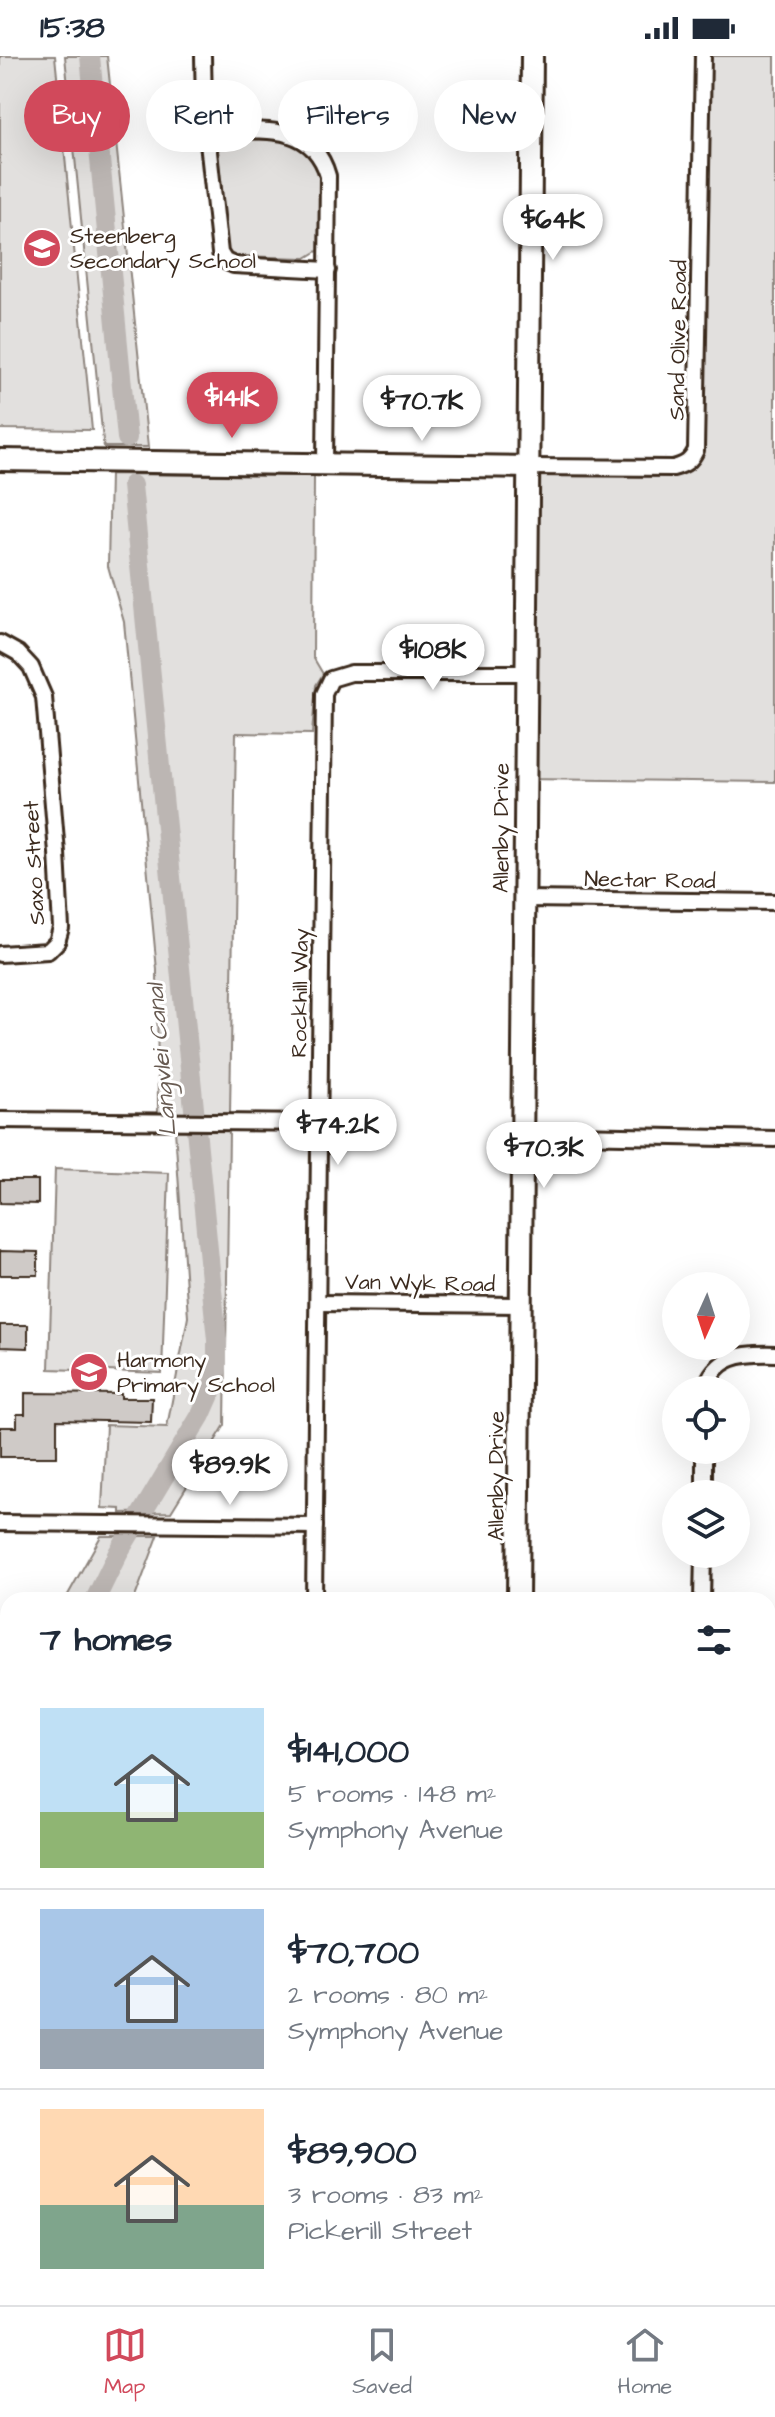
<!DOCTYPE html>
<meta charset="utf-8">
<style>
:root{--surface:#fff;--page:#f6f6f7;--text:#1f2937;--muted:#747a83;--line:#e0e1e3;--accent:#d1495b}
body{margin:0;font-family:"Architects Daughter",sans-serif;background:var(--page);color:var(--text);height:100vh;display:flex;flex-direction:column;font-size:30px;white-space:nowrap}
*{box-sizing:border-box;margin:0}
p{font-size:26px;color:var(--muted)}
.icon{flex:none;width:44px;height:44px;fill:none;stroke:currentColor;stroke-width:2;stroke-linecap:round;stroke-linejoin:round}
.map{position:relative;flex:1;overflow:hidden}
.sheet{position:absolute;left:0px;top:1536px;width:776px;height:714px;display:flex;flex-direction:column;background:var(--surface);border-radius:24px 24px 0 0;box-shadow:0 8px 32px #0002}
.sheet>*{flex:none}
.top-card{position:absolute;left:24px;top:24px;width:728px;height:72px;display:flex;gap:16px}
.needle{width:52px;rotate:183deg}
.fabs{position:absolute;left:662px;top:1216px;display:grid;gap:16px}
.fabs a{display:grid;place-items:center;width:88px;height:88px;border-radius:50%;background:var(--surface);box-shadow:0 8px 32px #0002;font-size:40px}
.price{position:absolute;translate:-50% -68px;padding:0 18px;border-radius:28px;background:#fff;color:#222;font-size:26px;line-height:52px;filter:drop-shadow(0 2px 4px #0008)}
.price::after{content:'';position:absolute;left:50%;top:48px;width:24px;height:18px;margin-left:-12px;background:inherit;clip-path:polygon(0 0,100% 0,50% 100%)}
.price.on{background:var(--accent);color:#fff}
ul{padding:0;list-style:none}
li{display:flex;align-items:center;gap:24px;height:200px;padding:0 40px}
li+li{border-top:2px solid var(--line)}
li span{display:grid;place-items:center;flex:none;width:224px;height:160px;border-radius:0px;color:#555}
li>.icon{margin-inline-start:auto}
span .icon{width:96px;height:96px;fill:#fffc;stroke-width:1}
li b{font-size:34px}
h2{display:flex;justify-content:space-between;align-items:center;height:96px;padding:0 40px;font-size:34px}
.pill{padding:0 28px;border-radius:36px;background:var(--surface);box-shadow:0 8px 32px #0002;font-size:28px;line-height:72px}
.pill.on{background:var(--accent);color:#fff}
.status{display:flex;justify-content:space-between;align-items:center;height:56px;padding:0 40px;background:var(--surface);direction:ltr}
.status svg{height:22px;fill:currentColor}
.tab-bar{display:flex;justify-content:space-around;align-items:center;height:112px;border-top:2px solid var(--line);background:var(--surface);font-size:22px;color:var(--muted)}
.tab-bar a{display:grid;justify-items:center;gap:4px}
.tab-bar .on{color:var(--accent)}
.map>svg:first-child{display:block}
.green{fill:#e2e0de;stroke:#8e857e;stroke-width:2}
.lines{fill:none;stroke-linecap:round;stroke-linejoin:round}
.canal{stroke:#bcb6b3;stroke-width:20}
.building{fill:#cfcac7;stroke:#3b2a1e;stroke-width:2}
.street-casing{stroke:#3b2a1e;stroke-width:20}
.secondary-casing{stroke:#3b2a1e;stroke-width:26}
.street{stroke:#fff;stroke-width:14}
.secondary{stroke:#fff;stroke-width:20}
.labels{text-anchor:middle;stroke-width:6;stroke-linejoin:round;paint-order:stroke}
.poi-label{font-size:22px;fill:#3b2a1e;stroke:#fff;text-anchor:start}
.street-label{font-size:22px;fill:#3b2a1e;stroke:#fff}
.water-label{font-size:24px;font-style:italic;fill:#685b52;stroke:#fff}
</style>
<div class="status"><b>15:38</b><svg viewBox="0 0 49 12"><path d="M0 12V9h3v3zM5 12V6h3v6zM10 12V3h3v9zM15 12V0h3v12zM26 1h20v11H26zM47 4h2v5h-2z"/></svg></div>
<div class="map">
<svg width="775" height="2249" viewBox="0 0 775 2249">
<rect width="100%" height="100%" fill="#fff"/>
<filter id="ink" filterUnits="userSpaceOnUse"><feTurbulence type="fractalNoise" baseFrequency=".0125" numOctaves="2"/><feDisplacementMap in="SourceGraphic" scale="16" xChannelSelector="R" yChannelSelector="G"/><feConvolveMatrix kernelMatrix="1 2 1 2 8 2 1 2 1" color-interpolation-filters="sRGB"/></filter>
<g filter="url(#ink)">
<!-- green -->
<g class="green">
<path d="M0,0H55L92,374L0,373Z"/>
<path d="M65,0H107L148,391H104L103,385Z"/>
<path d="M703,0H775V726L524,723L530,411L673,412L692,403Z"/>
<path d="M285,83L299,87L321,111L319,194L306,202L233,200L225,190L218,94L229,84Z"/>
<path d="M110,418L314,420L313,601L323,618L316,629L312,678L236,677L230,1058L158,1059L157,914L124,566L108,510Z"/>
<path d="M175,1074L229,1075L225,1369L171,1456L121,1457V1453L102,1452L106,1369L167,1371L188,1261Z"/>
<path d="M55,1113L169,1117L162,1317L49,1313Z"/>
<path d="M101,1480H158L134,1544H65Z"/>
<path d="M22,2242H488L487,2249H21Z"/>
</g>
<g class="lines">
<!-- canal -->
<g class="canal">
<path d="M90,0L127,382"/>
<path d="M95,1544L118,1497L201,1359L212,1334L217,1312V1284L132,429"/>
</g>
</g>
<!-- building -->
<g class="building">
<path d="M0,1124H38V1148L0,1147Z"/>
<path d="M0,1195L38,1196V1219H0Z"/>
<path d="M0,1269H28V1292L0,1291Z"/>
<path d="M25,1337L121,1338V1342H152L151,1366L57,1364V1401H0V1371H17V1358H25Z"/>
</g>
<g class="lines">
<defs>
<g id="street">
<path d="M203,0L204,50L220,197L225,205L234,209L328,214"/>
<path d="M206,76C253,76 312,62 328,120L325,407"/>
<path d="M530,411L673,412C685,409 691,405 696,394L703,0"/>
<path d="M0,587L18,597L31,611L44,641L57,797L61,872L57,886L48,895L0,898"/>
<path d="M525,843L775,846"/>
<path d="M0,1064L319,1067"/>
<path d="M523,1078L775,1083"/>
<path d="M319,1247L521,1249"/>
<path d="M705,1334C715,1299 743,1297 775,1298"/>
<path d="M704,1438V1394"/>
<path d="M0,1467L315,1470"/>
<path d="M314,1544L324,638L331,623L351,617H525"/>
<path d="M702,1544L703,1498"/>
<path d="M768,1944L775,1945"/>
<path d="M768,2137H775"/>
</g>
<g id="secondary">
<path d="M0,404L530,411"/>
<path d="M518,1544L532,0"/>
<path d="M0,1978H8"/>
<path d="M510,2249V2242"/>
</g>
</defs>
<!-- street casing -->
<use href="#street" class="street-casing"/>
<!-- secondary casing -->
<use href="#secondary" class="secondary-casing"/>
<!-- street -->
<use href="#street" class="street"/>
<!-- secondary -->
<use href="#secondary" class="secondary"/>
</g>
</g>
<!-- icons -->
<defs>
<symbol id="school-disc" viewBox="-11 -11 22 22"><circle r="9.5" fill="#d1495b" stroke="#fff"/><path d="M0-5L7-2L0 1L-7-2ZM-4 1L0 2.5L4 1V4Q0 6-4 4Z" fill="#fff"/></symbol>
</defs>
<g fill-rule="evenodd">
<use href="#school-disc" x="20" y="170" width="44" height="44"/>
<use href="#school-disc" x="67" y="1294" width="44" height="44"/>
</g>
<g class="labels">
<!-- poi labels -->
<g class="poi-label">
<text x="70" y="187">Steenberg<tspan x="70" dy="25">Secondary School</tspan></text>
<text x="117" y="1311">Harmony<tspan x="117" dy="25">Primary School</tspan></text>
</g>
<!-- street labels -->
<g class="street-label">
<text transform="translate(677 284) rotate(-89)" y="8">Sand Olive Road</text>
<text transform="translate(500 772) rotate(-90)" y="8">Allenby Drive</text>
<text transform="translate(33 807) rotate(-93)" y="8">Saxo Street</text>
<text transform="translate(650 823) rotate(1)" y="8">Nectar Road</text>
<text transform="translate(299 937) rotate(-89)" y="8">Rockhill Way</text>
<text transform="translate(420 1226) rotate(1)" y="8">Van Wyk Road</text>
<text transform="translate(495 1420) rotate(-90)" y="8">Allenby Drive</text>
</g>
<!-- water labels -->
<g class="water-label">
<text transform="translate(161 1004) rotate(-95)" y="8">Langvlei Canal</text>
</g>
</g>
</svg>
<div class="fabs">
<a><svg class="needle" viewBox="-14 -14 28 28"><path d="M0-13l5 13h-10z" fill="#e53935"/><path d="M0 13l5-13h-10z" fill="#747a83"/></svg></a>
<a><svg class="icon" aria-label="locate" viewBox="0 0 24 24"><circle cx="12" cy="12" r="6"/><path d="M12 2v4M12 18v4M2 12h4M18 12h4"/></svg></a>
<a><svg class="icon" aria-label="layers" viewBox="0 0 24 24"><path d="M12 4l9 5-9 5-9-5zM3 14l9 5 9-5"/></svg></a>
</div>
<b class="price" style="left:553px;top:206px">$64K</b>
<b class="price on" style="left:232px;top:384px">$141K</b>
<b class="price" style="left:422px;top:387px">$70.7K</b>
<b class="price" style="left:433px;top:636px">$108K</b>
<b class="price" style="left:338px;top:1111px">$74.2K</b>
<b class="price" style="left:544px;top:1134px">$70.3K</b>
<b class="price" style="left:230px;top:1451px">$89.9K</b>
<div class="top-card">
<a class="pill on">Buy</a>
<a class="pill">Rent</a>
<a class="pill">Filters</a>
<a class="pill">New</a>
</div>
<section class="sheet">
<h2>7 homes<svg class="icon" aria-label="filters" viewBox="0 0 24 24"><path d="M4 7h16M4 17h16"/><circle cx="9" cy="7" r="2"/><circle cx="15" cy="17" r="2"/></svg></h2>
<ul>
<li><span style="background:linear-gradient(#bfe0f5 65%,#8fb573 0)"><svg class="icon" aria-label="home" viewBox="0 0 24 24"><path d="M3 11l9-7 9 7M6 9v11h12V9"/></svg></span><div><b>$141,000</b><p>5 rooms · 148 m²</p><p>Symphony Avenue</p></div></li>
<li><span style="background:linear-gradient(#a9c7e8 75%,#9aa5b1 0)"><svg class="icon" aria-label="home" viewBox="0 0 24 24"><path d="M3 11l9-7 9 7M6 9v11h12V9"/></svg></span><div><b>$70,700</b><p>2 rooms · 80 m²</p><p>Symphony Avenue</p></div></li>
<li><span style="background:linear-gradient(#ffd9b3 60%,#7fa58c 0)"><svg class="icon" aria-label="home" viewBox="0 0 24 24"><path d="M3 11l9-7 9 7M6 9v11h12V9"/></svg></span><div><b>$89,900</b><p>3 rooms · 83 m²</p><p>Pickerill Street</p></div></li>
</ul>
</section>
</div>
<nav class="tab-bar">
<a class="on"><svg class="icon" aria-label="map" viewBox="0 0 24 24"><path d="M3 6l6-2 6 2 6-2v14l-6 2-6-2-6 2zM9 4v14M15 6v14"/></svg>Map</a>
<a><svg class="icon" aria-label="saved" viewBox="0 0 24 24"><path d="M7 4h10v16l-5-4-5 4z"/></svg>Saved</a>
<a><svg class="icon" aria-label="home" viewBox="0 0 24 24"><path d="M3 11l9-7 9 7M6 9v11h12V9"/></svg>Home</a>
</nav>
